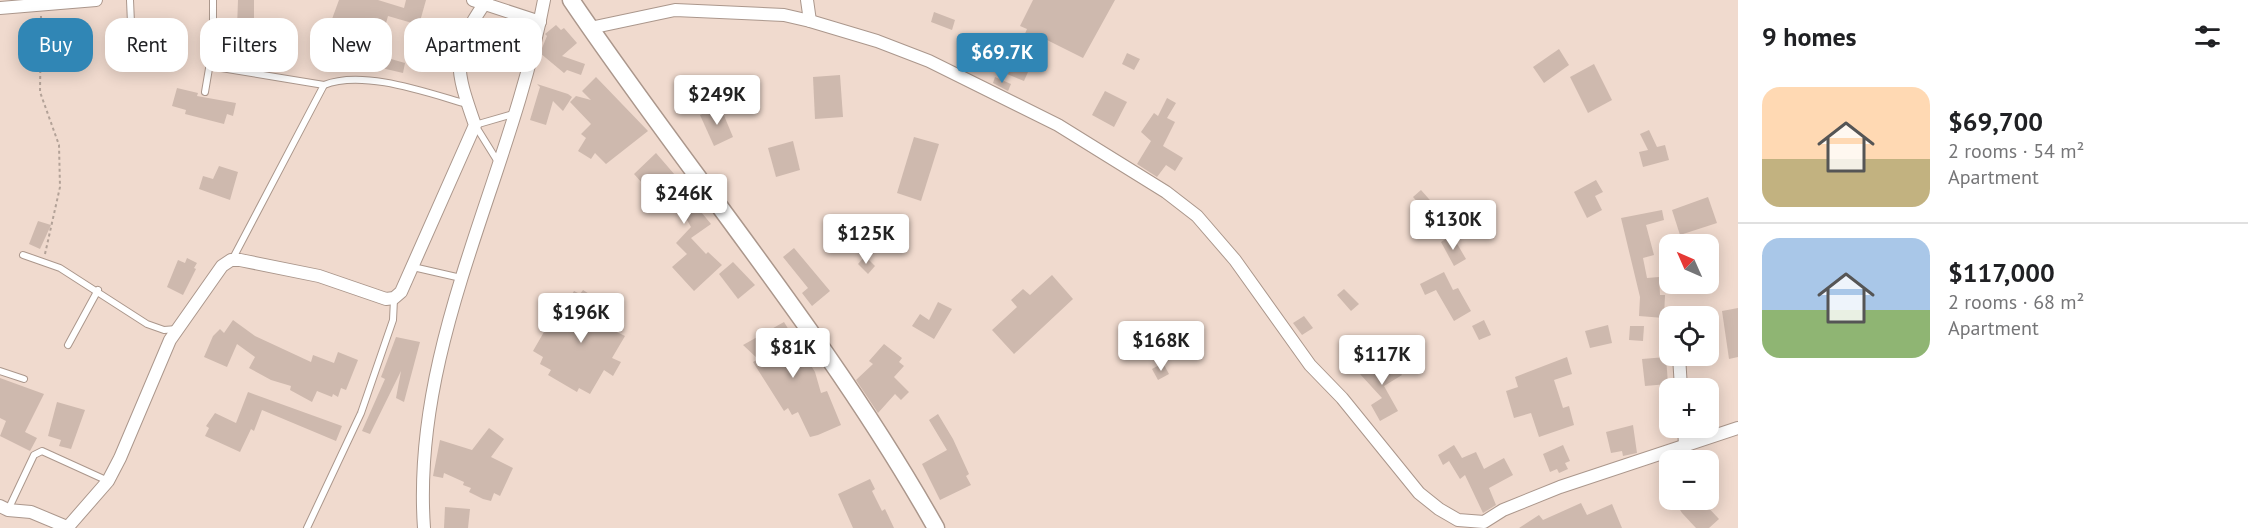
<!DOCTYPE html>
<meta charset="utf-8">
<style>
:root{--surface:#fff;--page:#f2f2f2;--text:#202124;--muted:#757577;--line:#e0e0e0;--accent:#3086b5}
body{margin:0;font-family:"PT Sans",sans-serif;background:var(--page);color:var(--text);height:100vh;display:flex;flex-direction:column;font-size:22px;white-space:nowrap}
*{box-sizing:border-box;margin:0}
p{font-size:20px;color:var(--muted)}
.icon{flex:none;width:33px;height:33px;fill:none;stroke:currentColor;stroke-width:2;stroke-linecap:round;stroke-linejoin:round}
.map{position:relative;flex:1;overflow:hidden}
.side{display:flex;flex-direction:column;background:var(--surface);width:510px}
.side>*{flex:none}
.top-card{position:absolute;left:18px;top:18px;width:570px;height:54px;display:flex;gap:12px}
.needle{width:39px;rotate:315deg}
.controls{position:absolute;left:1659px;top:234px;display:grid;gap:12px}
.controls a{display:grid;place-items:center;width:60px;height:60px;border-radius:12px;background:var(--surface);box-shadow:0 3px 15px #0003;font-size:30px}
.price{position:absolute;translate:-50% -51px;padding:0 14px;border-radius:6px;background:#fff;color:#222;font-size:20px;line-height:39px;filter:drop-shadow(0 2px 3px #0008)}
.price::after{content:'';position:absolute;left:50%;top:36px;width:18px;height:14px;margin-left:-9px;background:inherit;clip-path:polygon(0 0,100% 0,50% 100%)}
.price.active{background:var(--accent);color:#fff}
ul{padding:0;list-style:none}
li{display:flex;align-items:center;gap:18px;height:150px;padding:0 24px}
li+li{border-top:2px solid var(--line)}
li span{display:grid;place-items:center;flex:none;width:168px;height:120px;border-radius:18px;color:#555}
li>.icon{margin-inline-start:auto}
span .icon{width:72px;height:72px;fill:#fffc;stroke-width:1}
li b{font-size:26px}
h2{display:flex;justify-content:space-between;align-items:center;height:72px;padding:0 24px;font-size:26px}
.tag{padding:0 21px;border-radius:18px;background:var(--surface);box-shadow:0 3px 15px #0003;font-size:21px;line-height:54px}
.tag.active{background:var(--accent);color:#fff}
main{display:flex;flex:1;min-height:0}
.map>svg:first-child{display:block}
.building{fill:#ceb9ae}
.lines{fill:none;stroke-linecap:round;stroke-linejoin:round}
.lane-casing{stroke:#ab978c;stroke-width:8}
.street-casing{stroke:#ab978c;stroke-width:14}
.secondary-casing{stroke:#ab978c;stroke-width:19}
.path{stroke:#b3a298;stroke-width:2;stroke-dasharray:3 3;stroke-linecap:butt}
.lane{stroke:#fff;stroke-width:6}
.street{stroke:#fff;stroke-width:12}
.secondary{stroke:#fff;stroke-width:16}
</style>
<main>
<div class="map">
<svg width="1738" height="528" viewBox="0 0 1738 528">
<rect width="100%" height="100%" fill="#f0dace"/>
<!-- building -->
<g class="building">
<path d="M238,0H254V18L261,19L257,43H224V28H237Z"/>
<path d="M339,0H378L404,8L406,0H426L419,25L388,16L377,55L405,63L403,73L373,66L372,70L322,58L328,38H325Z"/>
<path d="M1033,0H1115L1083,58L1043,38L1024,81L1007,74L1027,29L1020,26Z"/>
<path d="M934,12L955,20L952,30L931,22Z"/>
<path d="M506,20L519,24L513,39L518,41L508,68L489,61Z"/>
<path d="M556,25L561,30L564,28L577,43L562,56L585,64L581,75L567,70L564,73L540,53L547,36L545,34Z"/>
<path d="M267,41H283L282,71L266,70Z"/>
<path d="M1559,49L1569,65L1544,83L1533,67Z"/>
<path d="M1127,53L1140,59L1134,70L1122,64Z"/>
<path d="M1594,64L1612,100L1588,113L1570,77Z"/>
<path d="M840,75L843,117L815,119L813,77Z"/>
<path d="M596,77L648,131L606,164L595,153L591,159L578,151L586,138L581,134L591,124L570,102L576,96L591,100L582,91Z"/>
<path d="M995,77L1011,84L1008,91L993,83Z"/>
<path d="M537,84L568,94L572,97L563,111L553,101L546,125L530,120L540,87Z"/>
<path d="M177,88L198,93L197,96L236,103L233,116L227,114L224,124L185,114L186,110L172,106Z"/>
<path d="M1105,91L1127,102L1114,127L1092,115Z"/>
<path d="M1167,98L1176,103L1167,118L1175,122L1163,146L1183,158L1175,171L1166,165L1157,177L1137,164L1151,141L1141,132L1154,113L1158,116Z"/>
<path d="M720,106L733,137L714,146L700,115Z"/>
<path d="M1649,130L1657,147L1665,145L1669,160L1643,167L1639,152L1648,150L1640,134Z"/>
<path d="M914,137L939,144L921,201L897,193Z"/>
<path d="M793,141L800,170L776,177L768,148Z"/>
<path d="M656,153L681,182L678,184L711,224L691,238L706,254L708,252L722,265L694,291L672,267L687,254L676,243L691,227L675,199L653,176L643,184L634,174Z"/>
<path d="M219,166L238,172L230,200L199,189L203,176L213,179Z"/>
<path d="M1596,180L1603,192L1595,196L1602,210L1587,218L1574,192Z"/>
<path d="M1421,190L1444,216L1436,223L1413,197Z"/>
<path d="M1708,197L1717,223L1680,235L1672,210Z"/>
<path d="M1662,210L1664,220L1646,225L1654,255L1643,258L1647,278L1659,277L1660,295H1665L1664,318L1639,316L1640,297L1621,218Z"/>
<path d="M38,221L51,225L40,249L29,244Z"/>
<path d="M1452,235L1466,259L1454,266L1441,242Z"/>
<path d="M794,248L830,291L812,306L802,293L808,288L783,257Z"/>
<path d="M865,256L875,266L868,274L858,264Z"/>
<path d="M187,258L197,263L194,268L196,269L183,295L167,287L178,260L185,263Z"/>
<path d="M733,262L755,285L738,299L719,274Z"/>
<path d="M1444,272L1453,290L1458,288L1471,311L1454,321L1436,290L1425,295L1420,284Z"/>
<path d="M1052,275L1073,299L1014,354L992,330L1017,307L1011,300L1023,289L1030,295Z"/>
<path d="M1344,289L1359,304L1351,311L1337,295Z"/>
<path d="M583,290L597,299L595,303L622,319L615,331L625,336L612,358L621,362L613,376L604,370L590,394L579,388L577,392L548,375L551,370L540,364L543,357L533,351L552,318L557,321L574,291L580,294Z"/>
<path d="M938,302L952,309L934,339L912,326L920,314L929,320Z"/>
<path d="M1738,308V357L1729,359L1722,311Z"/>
<path d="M1304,316L1313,328L1302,335L1293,323Z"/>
<path d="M233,320L255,336L311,362L313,355L334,363L338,352L358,360L346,390L341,388L338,397L333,394L332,397L317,391L312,402L290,390L291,386L271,380L249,368L255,357L237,344L227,367L204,357L213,336L220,329L224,333Z"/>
<path d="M1484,320L1491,335L1479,340L1472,326Z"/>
<path d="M784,322L815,372L821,393L827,391L841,425L818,435L810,437L798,412L792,415L788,408L784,411L753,362L758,359L743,345Z"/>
<path d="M1608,325L1612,343L1590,348L1585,331Z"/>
<path d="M1630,326H1644L1643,341L1629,340Z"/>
<path d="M396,337L420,342L404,402L396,398L401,371L370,434L362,431L385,379L381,377Z"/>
<path d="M884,344L902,358L899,362L904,366L894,377L909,392L901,400L895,394L878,413L856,380L873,364L869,361Z"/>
<path d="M1390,357L1402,375L1384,386L1398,411L1380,421L1371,405L1382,398L1360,374L1375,361L1378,365Z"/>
<path d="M1567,357L1572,374L1554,380L1563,408L1569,406L1574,425L1539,437L1531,413L1514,418L1506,391L1518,387L1515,377Z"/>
<path d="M1666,357L1668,384L1645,386L1642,359Z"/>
<path d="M1163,363L1169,374L1158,380L1152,369Z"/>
<path d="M0,378L44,394L25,432L37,438L30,451L0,436L6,421L0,418Z"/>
<path d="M248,392L342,426L336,441L262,410L254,431L251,429L240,452L205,436L209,428L206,426L215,413L236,423Z"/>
<path d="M57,402L85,410L71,449L59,446L61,440L48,436Z"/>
<path d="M938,414L953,439L969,474L966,476L971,485L940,500L922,464L947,450L929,420Z"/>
<path d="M1633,425L1637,453L1623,456L1622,451L1611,453L1606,432Z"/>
<path d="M489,428L504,439L491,457L513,468L500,496L494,493L491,501L483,499L469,492L471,488L463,485L464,482L444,473L443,478L433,476L440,440L472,450Z"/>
<path d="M1454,445L1462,458L1476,452L1484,469L1504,458L1513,475L1489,488L1496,505L1483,513L1465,475L1460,479L1449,461L1443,465L1438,455Z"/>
<path d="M1563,445L1570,461L1565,463L1568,469L1559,473L1557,469L1550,472L1543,454Z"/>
<path d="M870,479L875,489L872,491L882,511L885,509L894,528H853L838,494Z"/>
<path d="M1674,500H1701L1719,519L1709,528H1696L1682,513Z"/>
<path d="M1581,503L1587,515L1612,504L1622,528H1519L1539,515L1543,520Z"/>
<path d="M445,507L470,509L468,528H444Z"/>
</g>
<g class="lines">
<defs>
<g id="lane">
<path d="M126,43L131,23L130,0"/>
<path d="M209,66L324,85"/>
<path d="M205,92L213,45V0"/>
<path d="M498,162L475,125L513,114"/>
<path d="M23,255L60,268L147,324L164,330L177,329"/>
<path d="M232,260L324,85C363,69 428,93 467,104"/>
<path d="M413,267L461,278"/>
<path d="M68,345L98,290"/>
<path d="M0,371L24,379"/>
<path d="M8,510L34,455L42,451L108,481"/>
<path d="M307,528L361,413L393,320L394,299"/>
</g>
<g id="street">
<path d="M473,0L540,22"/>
<path d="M807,0L810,21"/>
<path d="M0,8L96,0"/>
<path d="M590,28L675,10L784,15L810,21L877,41L929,61L1058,125L1166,192L1197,216L1235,260L1310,365L1342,398L1419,493L1439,509L1458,520L1484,522L1503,510L1560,487L1738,428"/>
<path d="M1679,356L1681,388"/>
<path d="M1684,428L1685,445"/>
<path d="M0,506L8,510L31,512L67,527"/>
<path d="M67,528L108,481L120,458L170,340L222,266L231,260H240L319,276L386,299L394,298L401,292L475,125C455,68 450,52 487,0"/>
<path d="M424,528C411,343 511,178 544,0"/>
</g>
<path id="secondary" d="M571,0C691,177 831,341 936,528"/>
</defs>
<!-- lane casing -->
<use href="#lane" class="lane-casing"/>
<!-- street casing -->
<use href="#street" class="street-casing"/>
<!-- secondary casing -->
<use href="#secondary" class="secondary-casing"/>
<!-- path -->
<path class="path" d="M41,16L40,92L59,145L60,187L45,254"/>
<!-- lane -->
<use href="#lane" class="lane"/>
<!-- street -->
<use href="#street" class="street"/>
<!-- secondary -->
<use href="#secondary" class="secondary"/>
</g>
</svg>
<div class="controls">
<a><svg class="needle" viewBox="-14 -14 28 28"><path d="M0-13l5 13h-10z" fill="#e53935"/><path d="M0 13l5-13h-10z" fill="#757577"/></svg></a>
<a><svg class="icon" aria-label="locate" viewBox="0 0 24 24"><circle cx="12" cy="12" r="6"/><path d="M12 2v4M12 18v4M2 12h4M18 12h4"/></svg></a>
<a>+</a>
<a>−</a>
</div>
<b class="price active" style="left:1002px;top:84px">$69.7K</b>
<b class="price" style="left:717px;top:126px">$249K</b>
<b class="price" style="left:684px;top:225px">$246K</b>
<b class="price" style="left:1453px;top:251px">$130K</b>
<b class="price" style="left:866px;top:265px">$125K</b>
<b class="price" style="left:581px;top:344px">$196K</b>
<b class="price" style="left:1161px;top:372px">$168K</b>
<b class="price" style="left:793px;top:379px">$81K</b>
<b class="price" style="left:1382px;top:386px">$117K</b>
<div class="top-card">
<a class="tag active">Buy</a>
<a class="tag">Rent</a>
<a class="tag">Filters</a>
<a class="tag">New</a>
<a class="tag">Apartment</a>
</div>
</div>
<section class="side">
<h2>9 homes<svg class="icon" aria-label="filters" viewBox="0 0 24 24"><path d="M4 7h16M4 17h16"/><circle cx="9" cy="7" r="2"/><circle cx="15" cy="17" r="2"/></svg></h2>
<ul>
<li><span style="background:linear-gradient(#ffd9b3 60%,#c2b280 0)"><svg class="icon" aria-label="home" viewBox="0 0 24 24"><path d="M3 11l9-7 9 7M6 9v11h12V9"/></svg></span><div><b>$69,700</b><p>2 rooms · 54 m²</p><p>Apartment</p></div></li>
<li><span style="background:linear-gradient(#a9c7e8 60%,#8fb573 0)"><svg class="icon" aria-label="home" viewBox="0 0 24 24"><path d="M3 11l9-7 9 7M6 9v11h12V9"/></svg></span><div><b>$117,000</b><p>2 rooms · 68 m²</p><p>Apartment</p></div></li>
</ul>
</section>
</main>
